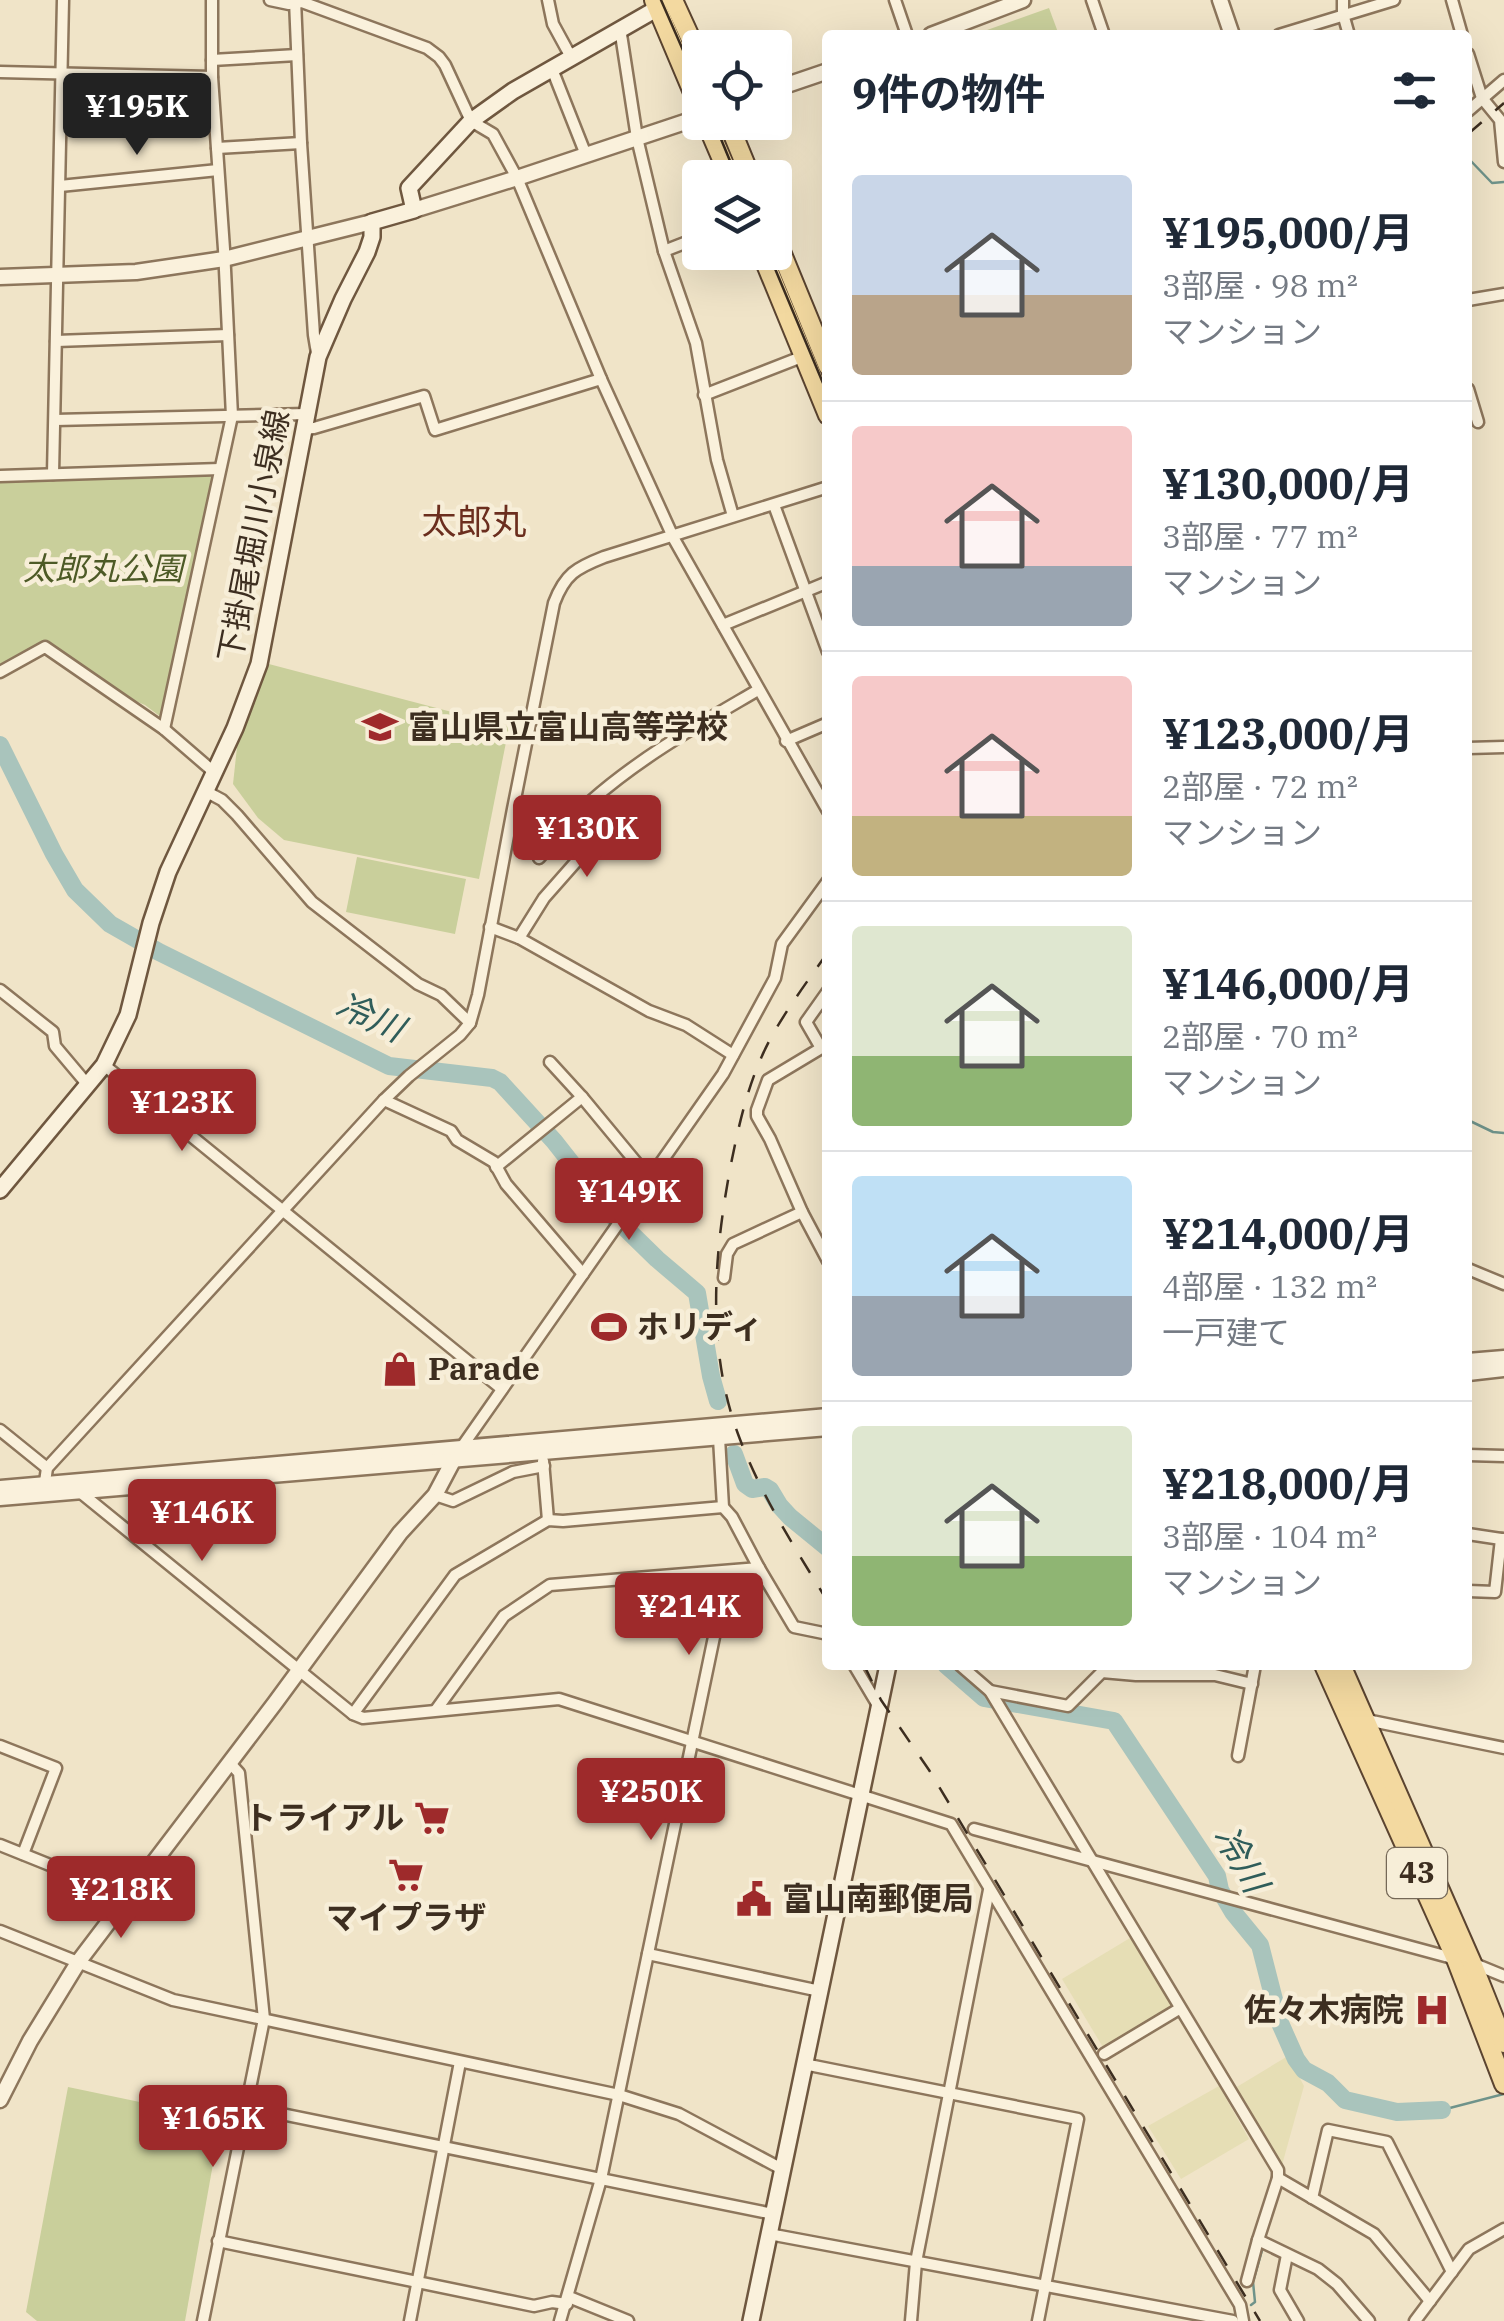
<!DOCTYPE html>
<html lang="ja">
<meta charset="utf-8">
<style>
:root{--surface:#fff;--page:#f6f6f7;--text:#1f2937;--muted:#747a83;--line:#e0e1e3;--accent:#9e2a2b}
body{margin:0;font-family:"IBM Plex Serif","Noto Sans JP",serif;background:var(--page);color:var(--text);height:100vh;display:flex;flex-direction:column;font-size:38px;white-space:nowrap}
*{box-sizing:border-box;margin:0}
p{font-size:32px;color:var(--muted)}
.icon{flex:none;width:55px;height:55px;fill:none;stroke:currentColor;stroke-width:2;stroke-linecap:round;stroke-linejoin:round}
.map{position:relative;flex:1;overflow:hidden}
.drawer{position:absolute;left:822px;top:30px;width:650px;height:1640px;display:flex;flex-direction:column;background:var(--surface);border-radius:10px;box-shadow:0 10px 40px #0002}
.drawer>*{flex:none}
.fabs{position:absolute;left:682px;top:30px;display:grid;gap:20px}
.fabs a{display:grid;place-items:center;width:110px;height:110px;border-radius:10px;background:var(--surface);box-shadow:0 10px 40px #0002;font-size:50px}
.price{position:absolute;translate:-50% -85px;padding:0 22px;border-radius:10px;background:var(--accent);color:#fff;font-size:32px;line-height:65px;filter:drop-shadow(0 2px 5px #0008)}
.price::after{content:'';position:absolute;left:50%;top:60px;width:30px;height:22px;margin-left:-15px;background:inherit;clip-path:polygon(0 0,100% 0,50% 100%)}
.price.on{background:#222;color:#fff}
ul{padding:0;list-style:none}
li{display:flex;align-items:center;gap:30px;height:250px;padding:0 30px}
li+li{border-top:2px solid var(--line)}
li span{display:grid;place-items:center;flex:none;width:280px;height:200px;border-radius:10px;color:#555}
li>.icon{margin-inline-start:auto}
span .icon{width:120px;height:120px;fill:#fffc;stroke-width:1}
li b{font-size:42px}
h2{display:flex;justify-content:space-between;align-items:center;height:120px;padding:0 30px;font-size:42px}
.map>svg:first-child{display:block}
.farmland{fill:#e6deb5}
.green{fill:#c9cf9b}
.lines{fill:none;stroke-linecap:round;stroke-linejoin:round}
.stream{stroke:#6f938a;stroke-width:2.5}
.river{stroke:#a9c4bc;stroke-width:18}
.minor-casing{stroke:#8d765c;stroke-width:15}
.tertiary-casing{stroke:#8d765c;stroke-width:19}
.secondary-casing{stroke:#6f573f;stroke-width:20}
.primary-casing{stroke:#5b4430;stroke-width:22}
.minor{stroke:#faf1dc;stroke-width:10}
.tertiary{stroke:#faf1dc;stroke-width:14}
.secondary{stroke:#faf1dc;stroke-width:15}
.primary{stroke:#f3d9a0;stroke-width:18}
.tram{stroke:#3d2e20;stroke-width:2.5}
.rail{stroke:#3d2e20;stroke-width:2.5;stroke-dasharray:18 18;stroke-linecap:butt}
.labels{text-anchor:middle;stroke-width:9;stroke-linejoin:round;paint-order:stroke}
.shield{fill:#f7eed8;stroke:#756857;stroke-width:2.5}
.shield-label{font-size:30px;font-weight:bold;fill:#3d2e20}
.street-label{font-size:32px;fill:#3d2e20;stroke:#f7eed8}
.park-label{font-size:32px;font-style:italic;fill:#4d5a26;stroke:#f7eed8}
.poi-label{font-size:32px;font-weight:bold;fill:#3d2e20;stroke:#f7eed8;text-anchor:start}
.neighbourhood-label{font-size:35px;fill:#6b2e1e;stroke:#f7eed8}
.water-label{font-size:35px;font-style:italic;fill:#2f5d5a;stroke:#f7eed8}
</style>
<div class="map">
<svg width="1504" height="2321" viewBox="0 0 1504 2321">
<rect width="100%" height="100%" fill="#f0e4c8"/>
<!-- farmland -->
<g class="farmland">
<path d="M1130,1938L1174,2009L1104,2049L1062,1979Z"/>
<path d="M1288,2056L1304,2086L1282,2165L1235,2088Z"/>
<path d="M1219,2086L1249,2139L1181,2179L1148,2126Z"/>
</g>
<!-- green -->
<g class="green">
<path d="M1049,8L1059,35H973Z"/>
<path d="M211,473L214,477L166,715L161,717L145,705L116,693L45,640L0,664V482Z"/>
<path d="M265,663L509,727L479,879L284,840L258,818L233,784L238,738Z"/>
<path d="M357,857L466,879L455,934L346,912Z"/>
<path d="M68,2087L221,2119L185,2321H37L26,2312Z"/>
</g>
<g class="lines">
<!-- stream -->
<g class="stream">
<path d="M1468,158L1492,183L1504,182"/>
<path d="M1468,1120L1493,1132L1504,1133"/>
<path d="M1442,2110L1504,2094"/>
<path d="M1251,2305L1255,2302L1253,2282L1263,2247"/>
</g>
<!-- river -->
<g class="river">
<path d="M0,745L54,854L75,890L110,924L159,952L389,1066L492,1078L500,1082L554,1141L613,1216L657,1259L697,1293L711,1376L718,1401"/>
<path d="M734,1454L745,1484L752,1489L765,1487L770,1490L779,1505L790,1517L828,1548"/>
<path d="M946,1665L984,1698L1114,1721L1217,1876L1220,1890L1233,1912L1260,1945L1280,2023L1296,2059L1304,2070L1328,2083L1345,2100L1397,2112L1442,2110"/>
</g>
<defs>
<g id="minor">
<path d="M270,0L289,4L302,2L427,48L439,57L445,65L471,121L493,134L517,178L601,379L674,539L828,811"/>
<path d="M295,0L301,143L314,335L317,353"/>
<path d="M548,0L553,24L571,57"/>
<path d="M895,0L907,35"/>
<path d="M1092,0L1104,35"/>
<path d="M1343,0V14L1349,35"/>
<path d="M1452,0L1462,35"/>
<path d="M620,28L637,138L664,251L696,343L717,460L733,516"/>
<path d="M1279,35L1394,0"/>
<path d="M1468,54L1482,98L1500,120L1504,162"/>
<path d="M212,60L297,55"/>
<path d="M552,69L586,155"/>
<path d="M0,72L212,77"/>
<path d="M1468,111L1504,80"/>
<path d="M217,148L301,143"/>
<path d="M60,186L218,170"/>
<path d="M664,251L700,237"/>
<path d="M1468,300L1504,294"/>
<path d="M56,341L228,335"/>
<path d="M1468,389L1478,422"/>
<path d="M704,395L804,356"/>
<path d="M55,420L306,414"/>
<path d="M303,429L314,428L424,396L435,430L601,379"/>
<path d="M53,474L63,0"/>
<path d="M0,476L220,469"/>
<path d="M774,505L828,652"/>
<path d="M723,625L828,582"/>
<path d="M0,672L45,647L164,729L215,773"/>
<path d="M164,729L232,416L224,249L212,77V0"/>
<path d="M786,741L828,723"/>
<path d="M1468,748L1504,747"/>
<path d="M207,792L222,800L237,815L312,902L418,984L441,995L470,1023"/>
<path d="M539,858C556,839 572,818 591,801C642,756 700,724 758,690"/>
<path d="M490,927L519,938L649,1011L686,1025L733,1055"/>
<path d="M519,938L544,898L589,847L567,827"/>
<path d="M0,990L53,1032L55,1046L87,1084"/>
<path d="M828,1044L768,1080L757,1110V1116L770,1139L802,1212L828,1261"/>
<path d="M821,1048L806,1022L828,991"/>
<path d="M550,1062L582,1097L649,1178"/>
<path d="M104,1065L502,1389"/>
<path d="M384,1100L451,1131L457,1140L494,1162L506,1184L583,1274"/>
<path d="M496,1167L582,1097"/>
<path d="M1468,1269L1504,1284"/>
<path d="M724,1278L727,1254L733,1244L802,1212"/>
<path d="M0,1430L47,1468"/>
<path d="M719,1438L723,1507L732,1517L759,1568L794,1627L828,1634"/>
<path d="M459,1451L723,1074L775,978L782,944L828,881"/>
<path d="M1468,1455L1504,1456"/>
<path d="M543,1461L548,1520"/>
<path d="M44,1489L47,1468L384,1100L409,1076L460,1035L470,1023L478,995L513,809L554,603C565,574 576,568 604,557L828,487"/>
<path d="M80,1492L353,1714L363,1718L559,1699L951,1824L1240,2305L1243,2321"/>
<path d="M435,1495L453,1501L513,1472L544,1466"/>
<path d="M1468,1534L1501,1539"/>
<path d="M1468,1591L1495,1592L1501,1539H1504"/>
<path d="M854,1665L879,1707"/>
<path d="M960,1665L990,1691L1278,2170V2178L1258,2240L1318,2269L1337,2284L1369,2321"/>
<path d="M990,1691L1068,1706L1102,1672L1136,1675H1215L1252,1684"/>
<path d="M436,1710L504,1616L550,1585L759,1568"/>
<path d="M353,1714L455,1575L548,1520L563,1521L723,1507"/>
<path d="M1362,1719L1504,1748"/>
<path d="M0,1746L56,1768L23,1854"/>
<path d="M1238,1756L1255,1665"/>
<path d="M974,1829L1456,1959"/>
<path d="M0,1845L127,1896"/>
<path d="M0,1931L173,2000L619,2095L679,2114L782,2169"/>
<path d="M648,1954L820,1991"/>
<path d="M1472,1963L1504,1976"/>
<path d="M1104,2054L1179,2009"/>
<path d="M804,2064L1078,2119L1038,2321"/>
<path d="M247,2107L773,2214"/>
<path d="M1278,2178L1374,2234L1430,2301"/>
<path d="M1312,2198L1328,2130L1387,2142L1452,2272"/>
<path d="M769,2234L1233,2321"/>
<path d="M218,2241L534,2306L552,2302L567,2304"/>
<path d="M1287,2255L1280,2290L1298,2321"/>
<path d="M1247,2281L1258,2240"/>
<path d="M569,2297L628,2321"/>
<path d="M203,2321L264,2019L239,1773L229,1762"/>
<path d="M410,2321L460,2062"/>
<path d="M560,2321L601,2179L719,1613L699,1574"/>
<path d="M911,2321L916,2262L989,1890"/>
<path d="M1415,2321L1469,2249L1504,2229"/>
</g>
<g id="tertiary">
<path d="M1220,0L1232,35"/>
<path d="M931,35L1023,0"/>
<path d="M775,89L828,71"/>
<path d="M414,210L517,178L700,117"/>
<path d="M0,277L136,272L224,259L372,222"/>
<path d="M1468,1361L1504,1358"/>
<path d="M1468,1373L1504,1369"/>
<path d="M0,1488L828,1416"/>
<path d="M0,1498L828,1428"/>
<path d="M0,2100L30,2041L79,1961L275,1703L400,1533L435,1495L453,1461"/>
</g>
<g id="secondary">
<path d="M0,1190L104,1065L128,1015L151,923L168,872L235,728L259,664L318,357L343,299L367,252L372,237V222L414,210L409,188L471,121L513,91L651,12L661,0"/>
<path d="M751,2321L888,1665"/>
</g>
<g id="primary">
<path d="M654,0L700,109"/>
<path d="M673,0L700,59"/>
<path d="M706,122L730,178"/>
<path d="M728,122L751,178"/>
<path d="M775,237L828,366"/>
<path d="M761,252L828,415"/>
<path d="M1324,1665L1456,1959L1504,2084"/>
<path d="M1341,1665L1472,1963L1504,2043"/>
</g>
</defs>
<!-- minor casing -->
<use href="#minor" class="minor-casing"/>
<!-- tertiary casing -->
<use href="#tertiary" class="tertiary-casing"/>
<!-- secondary casing -->
<use href="#secondary" class="secondary-casing"/>
<!-- primary casing -->
<use href="#primary" class="primary-casing"/>
<!-- minor -->
<use href="#minor" class="minor"/>
<!-- tertiary -->
<use href="#tertiary" class="tertiary"/>
<!-- secondary -->
<use href="#secondary" class="secondary"/>
<!-- primary -->
<use href="#primary" class="primary"/>
<!-- tram -->
<g class="tram">
<path d="M661,0L700,89"/>
<path d="M714,122L737,178"/>
<path d="M768,252L828,395"/>
</g>
<!-- rail -->
<g class="rail">
<path d="M1468,134L1504,103"/>
<path d="M828,952C809,979 789,1006 773,1034C750,1075 740,1119 731,1164C714,1253 706,1347 738,1434C760,1494 795,1548 828,1602"/>
<path d="M864,1665L881,1700L929,1770L1260,2321"/>
</g>
</g>
<!-- icons -->
<defs>
<symbol id="school-bare" viewBox="-9 -9 18 18"><path d="M0-5L7-2L0 1L-7-2ZM-4 1L0 2.5L4 1V4Q0 6-4 4Z" fill="#9e2a2b" stroke="#f7eed8" stroke-width="2.5" paint-order="stroke"/></symbol>
<symbol id="stadium-bare" viewBox="-9 -9 18 18"><path d="M0-5a6.5 5 0 1 0 0 10a6.5 5 0 1 0 0-10ZM-3.5-1.8h7v3.6h-7Z" fill="#9e2a2b" stroke="#f7eed8" stroke-width="2.5" paint-order="stroke"/></symbol>
<symbol id="shop-bare" viewBox="-9 -9 18 18"><path d="M-5-2.5h2.3a2.7 3.5 0 0 1 5.4 0H5L5.5 6h-11ZM-1.5-2.5h3a1.5 2.3 0 0 0-3 0Z" fill="#9e2a2b" stroke="#f7eed8" stroke-width="2.5" paint-order="stroke"/></symbol>
<symbol id="supermarket-bare" viewBox="-9 -9 18 18"><path d="M-6-5.5h2.5l.6 2H6L4.5 2H-2.5L-4.4-4H-6ZM-1.5 3.2a1.3 1.3 0 1 0 .1 0ZM3 3.2a1.3 1.3 0 1 0 .1 0Z" fill="#9e2a2b" stroke="#f7eed8" stroke-width="2.5" paint-order="stroke"/></symbol>
<symbol id="civic-bare" viewBox="-9 -9 18 18"><path d="M-.6-6.5H3V-4.5H.6V-3L4-1V1h2V6H-6V1h2V-1L-.6-3ZM-1.2 2.5V6h2.4V2.5Z" fill="#9e2a2b" stroke="#f7eed8" stroke-width="2.5" paint-order="stroke"/></symbol>
<symbol id="hospital-bare" viewBox="-9 -9 18 18"><path d="M-5-5h3v3.5h4V-5h3V5h-3V1.5h-4V5h-3Z" fill="#9e2a2b" stroke="#f7eed8" stroke-width="2.5" paint-order="stroke"/></symbol>
</defs>
<g fill-rule="evenodd">
<use href="#school-bare" x="355" y="702" width="50" height="50"/>
<use href="#stadium-bare" x="584" y="1302" width="50" height="50"/>
<use href="#shop-bare" x="375" y="1344" width="50" height="50"/>
<use href="#supermarket-bare" x="407" y="1793" width="50" height="50"/>
<use href="#supermarket-bare" x="381" y="1850" width="50" height="50"/>
<use href="#civic-bare" x="729" y="1874" width="50" height="50"/>
<use href="#hospital-bare" x="1407" y="1985" width="50" height="50"/>
</g>
<g class="labels">
<!-- shield labels -->
<rect class="shield" x="1387" y="1848" width="60" height="50" rx="8"/>
<g class="shield-label">
<text x="1417" y="1883">43</text>
</g>
<!-- street labels -->
<g class="street-label">
<text transform="translate(254 536) rotate(-79)" y="11">下掛尾堀川小泉線</text>
</g>
<!-- park labels -->
<g class="park-label">
<text x="103" y="580">太郎丸公園</text>
</g>
<!-- poi labels -->
<g class="poi-label">
<text x="408" y="738">富山県立富山高等学校</text>
<text x="637" y="1338">ホリディ</text>
<text x="428" y="1380">Parade</text>
<text x="404" y="1829" text-anchor="end">トライアル</text>
<text x="782" y="1910">富山南郵便局</text>
<text x="406" y="1929" text-anchor="middle">マイプラザ</text>
<text x="1404" y="2021" text-anchor="end">佐々木病院</text>
</g>
<!-- neighbourhood labels -->
<g class="neighbourhood-label">
<text x="474" y="534">太郎丸</text>
</g>
<!-- water labels -->
<g class="water-label">
<text transform="translate(370 1017) rotate(24)" y="12">冷川</text>
<text transform="translate(1241 1859) rotate(60)" y="12">冷川</text>
</g>
</g>
</svg>
<div class="fabs">
<a><svg class="icon" aria-label="locate" viewBox="0 0 24 24"><circle cx="12" cy="12" r="6"/><path d="M12 2v4M12 18v4M2 12h4M18 12h4"/></svg></a>
<a><svg class="icon" aria-label="layers" viewBox="0 0 24 24"><path d="M12 4l9 5-9 5-9-5zM3 14l9 5 9-5"/></svg></a>
</div>
<b class="price on" style="left:137px;top:158px">¥195K</b>
<b class="price" style="left:587px;top:880px">¥130K</b>
<b class="price" style="left:182px;top:1154px">¥123K</b>
<b class="price" style="left:629px;top:1243px">¥149K</b>
<b class="price" style="left:202px;top:1564px">¥146K</b>
<b class="price" style="left:689px;top:1658px">¥214K</b>
<b class="price" style="left:651px;top:1843px">¥250K</b>
<b class="price" style="left:121px;top:1941px">¥218K</b>
<b class="price" style="left:213px;top:2170px">¥165K</b>
<section class="drawer">
<h2>9件の物件<svg class="icon" aria-label="filters" viewBox="0 0 24 24"><path d="M4 7h16M4 17h16"/><circle cx="9" cy="7" r="2"/><circle cx="15" cy="17" r="2"/></svg></h2>
<ul>
<li><span style="background:linear-gradient(#c9d6e8 60%,#b9a48a 0)"><svg class="icon" aria-label="home" viewBox="0 0 24 24"><path d="M3 11l9-7 9 7M6 9v11h12V9"/></svg></span><div><b>¥195,000/月</b><p>3部屋 · 98 m²</p><p>マンション</p></div></li>
<li><span style="background:linear-gradient(#f6c9c9 70%,#9aa5b1 0)"><svg class="icon" aria-label="home" viewBox="0 0 24 24"><path d="M3 11l9-7 9 7M6 9v11h12V9"/></svg></span><div><b>¥130,000/月</b><p>3部屋 · 77 m²</p><p>マンション</p></div></li>
<li><span style="background:linear-gradient(#f6c9c9 70%,#c2b280 0)"><svg class="icon" aria-label="home" viewBox="0 0 24 24"><path d="M3 11l9-7 9 7M6 9v11h12V9"/></svg></span><div><b>¥123,000/月</b><p>2部屋 · 72 m²</p><p>マンション</p></div></li>
<li><span style="background:linear-gradient(#dfe7d0 65%,#8fb573 0)"><svg class="icon" aria-label="home" viewBox="0 0 24 24"><path d="M3 11l9-7 9 7M6 9v11h12V9"/></svg></span><div><b>¥146,000/月</b><p>2部屋 · 70 m²</p><p>マンション</p></div></li>
<li><span style="background:linear-gradient(#bfe0f5 60%,#9aa5b1 0)"><svg class="icon" aria-label="home" viewBox="0 0 24 24"><path d="M3 11l9-7 9 7M6 9v11h12V9"/></svg></span><div><b>¥214,000/月</b><p>4部屋 · 132 m²</p><p>一戸建て</p></div></li>
<li><span style="background:linear-gradient(#dfe7d0 65%,#8fb573 0)"><svg class="icon" aria-label="home" viewBox="0 0 24 24"><path d="M3 11l9-7 9 7M6 9v11h12V9"/></svg></span><div><b>¥218,000/月</b><p>3部屋 · 104 m²</p><p>マンション</p></div></li>
</ul>
</section>
</div>
